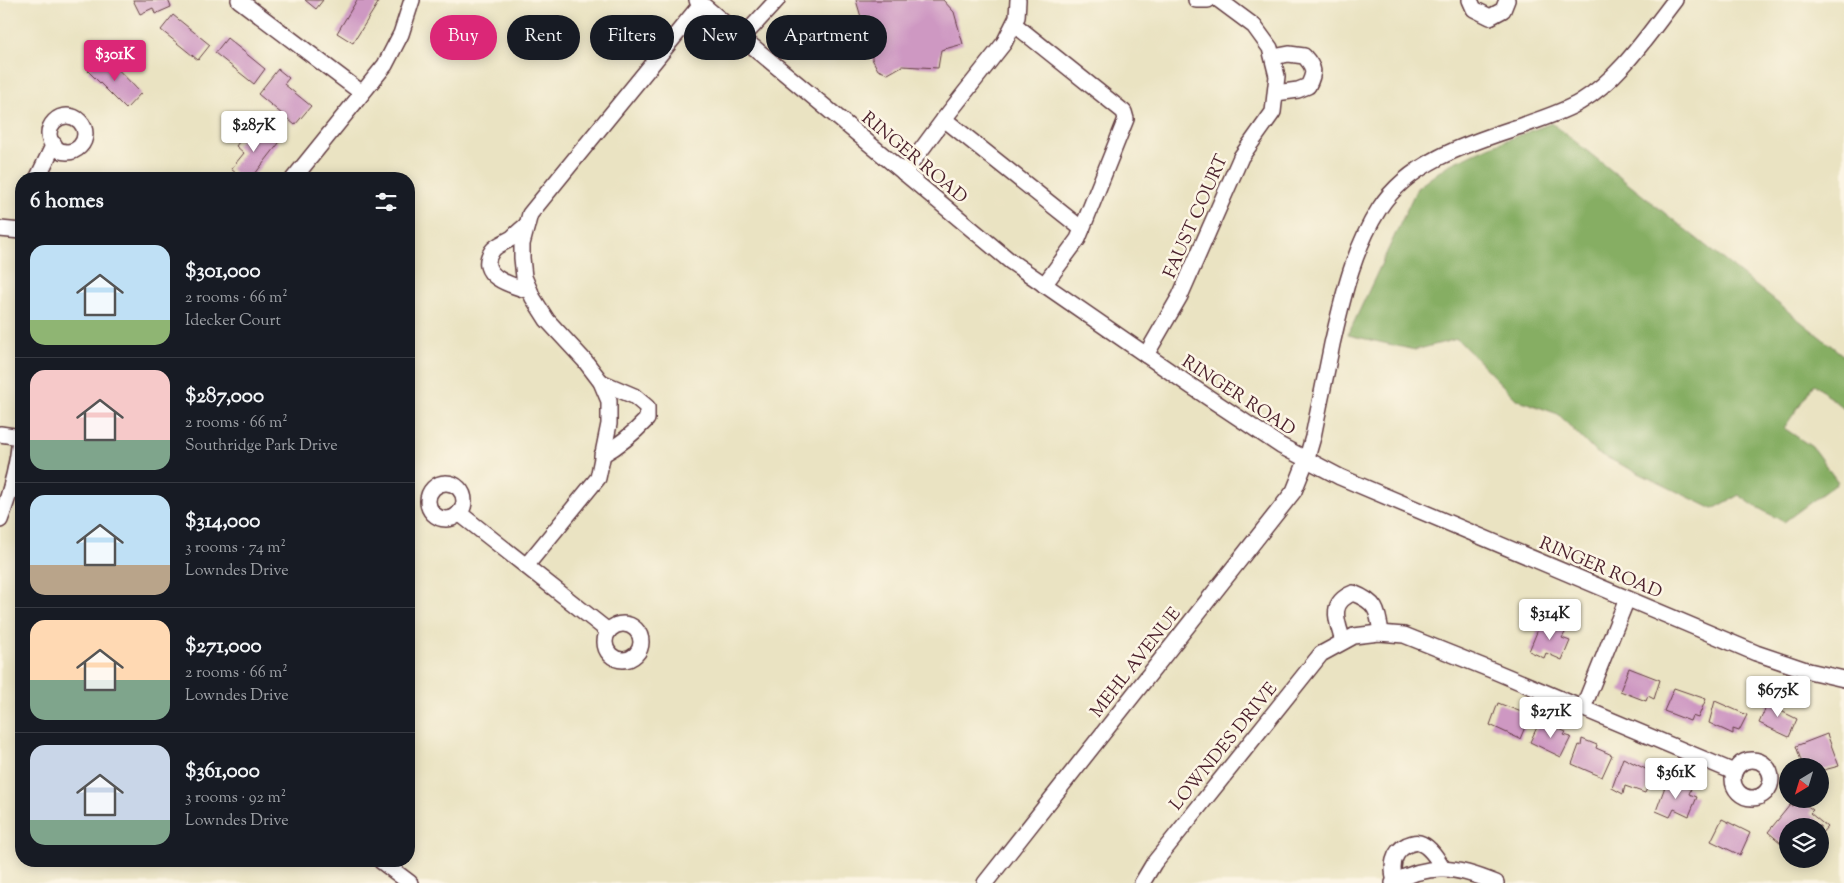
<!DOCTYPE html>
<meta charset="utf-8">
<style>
:root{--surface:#171b24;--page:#242831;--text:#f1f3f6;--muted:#9ea1a6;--line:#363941;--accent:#db2777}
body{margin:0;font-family:"Sorts Mill Goudy",serif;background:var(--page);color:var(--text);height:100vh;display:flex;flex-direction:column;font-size:19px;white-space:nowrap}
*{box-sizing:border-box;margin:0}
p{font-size:16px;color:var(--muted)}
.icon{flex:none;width:28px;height:28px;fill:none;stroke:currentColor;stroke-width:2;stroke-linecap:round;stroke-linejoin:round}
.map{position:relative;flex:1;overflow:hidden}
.side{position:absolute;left:15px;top:172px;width:400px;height:695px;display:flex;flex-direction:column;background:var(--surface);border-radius:20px;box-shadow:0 2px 12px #0003}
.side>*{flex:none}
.guide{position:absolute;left:430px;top:15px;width:475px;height:45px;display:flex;gap:10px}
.needle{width:32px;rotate:218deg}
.buttons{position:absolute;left:1779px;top:758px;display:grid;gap:10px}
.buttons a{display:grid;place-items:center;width:50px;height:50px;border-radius:50%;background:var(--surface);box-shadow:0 2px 12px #0003;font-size:25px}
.price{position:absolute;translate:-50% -42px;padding:0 11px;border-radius:5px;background:#fff;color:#222;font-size:16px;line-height:32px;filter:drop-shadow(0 1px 2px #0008)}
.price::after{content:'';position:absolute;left:50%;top:30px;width:15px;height:11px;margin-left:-8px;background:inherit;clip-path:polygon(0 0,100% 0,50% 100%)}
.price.active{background:var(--accent);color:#fff}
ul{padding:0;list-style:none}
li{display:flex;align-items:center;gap:15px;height:125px;padding:0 15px}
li+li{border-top:1px solid var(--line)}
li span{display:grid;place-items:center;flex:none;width:140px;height:100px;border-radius:15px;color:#555}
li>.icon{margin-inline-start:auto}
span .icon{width:60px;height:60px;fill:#fffc;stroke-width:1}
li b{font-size:21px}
h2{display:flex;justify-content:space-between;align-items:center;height:60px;padding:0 15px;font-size:21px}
.tag{padding:0 18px;border-radius:22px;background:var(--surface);box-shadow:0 2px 12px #0003;font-size:18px;line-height:45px}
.tag.active{background:var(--accent);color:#fff}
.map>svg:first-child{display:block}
.forest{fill:#86ae64;stroke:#686648}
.building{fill:#ce98c2}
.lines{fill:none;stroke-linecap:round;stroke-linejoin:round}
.minor-casing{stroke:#623c42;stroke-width:18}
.minor{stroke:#fff;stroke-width:15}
.labels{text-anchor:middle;stroke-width:5;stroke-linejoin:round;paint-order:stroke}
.street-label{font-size:18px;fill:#4a1f2b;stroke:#fcf5e5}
</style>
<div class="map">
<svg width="1844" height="883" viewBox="0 0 1844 883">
<rect width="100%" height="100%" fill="#fcf5e5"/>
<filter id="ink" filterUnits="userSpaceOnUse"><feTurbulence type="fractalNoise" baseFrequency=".02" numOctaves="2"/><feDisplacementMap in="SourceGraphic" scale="10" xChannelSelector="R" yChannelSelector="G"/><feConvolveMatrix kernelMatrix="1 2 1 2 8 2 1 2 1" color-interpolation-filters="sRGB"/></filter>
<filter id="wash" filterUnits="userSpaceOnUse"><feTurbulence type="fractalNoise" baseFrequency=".0096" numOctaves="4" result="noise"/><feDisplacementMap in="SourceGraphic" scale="20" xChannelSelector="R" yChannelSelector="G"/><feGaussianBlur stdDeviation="1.12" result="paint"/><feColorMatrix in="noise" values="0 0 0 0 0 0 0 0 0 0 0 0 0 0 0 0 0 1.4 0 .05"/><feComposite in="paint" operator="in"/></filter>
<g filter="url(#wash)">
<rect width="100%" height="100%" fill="#eae3c2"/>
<!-- forest -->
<path class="forest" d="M1552,123L1844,356V409L1814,384L1784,428L1812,447L1838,482L1784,522L1753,505L1739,495L1713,509L1595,452L1558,414L1516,399L1457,339L1415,350L1348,335L1417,188L1448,165L1488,147Z"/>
<g id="blocks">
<!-- building -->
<g class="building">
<path d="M133,0H168L171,7L155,14L153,8L140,14Z"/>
<path d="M305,0H323L316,9Z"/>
<path d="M357,0H373L378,3L353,43L337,33Z"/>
<path d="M856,0H943L954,12L963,44L941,50L938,68L902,66L888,74L878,70L872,59V48L849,21L861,17Z"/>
<path d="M173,15L210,45L198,60L161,30Z"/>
<path d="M227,38L265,69L254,84L215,53Z"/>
<path d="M104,55L141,93L126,109L88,71Z"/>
<path d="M278,69L289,78L284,84L311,106L295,125L258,94Z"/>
<path d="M261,128L279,143L251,179H243L231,169L244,153L236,146L248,130L255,136Z"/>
<path d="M1542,620L1566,631L1562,638L1570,641L1562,660L1546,653L1544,658L1529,651Z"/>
<path d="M1629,668L1660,680L1654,699L1648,696L1646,701L1620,691Z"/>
<path d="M1674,688L1706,699L1698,718L1692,716L1690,721L1664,711Z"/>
<path d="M1771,696L1784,703L1781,711L1797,719L1789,737L1759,723Z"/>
<path d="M1715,701L1747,715L1739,731L1733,729V734L1709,723Z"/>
<path d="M1498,703L1524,713L1522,717L1528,720L1520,739L1490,725Z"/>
<path d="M1540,721L1566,732L1564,735L1571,737L1561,757L1530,742Z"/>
<path d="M1827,734L1839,766L1820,771V766H1803L1796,746Z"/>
<path d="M1582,739L1597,745L1596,748L1612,755L1602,777L1572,764L1579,745L1581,746Z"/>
<path d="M1623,758L1654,773L1645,793L1625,786L1623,794L1612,788Z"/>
<path d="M1670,780L1691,789L1689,794L1697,797L1689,816L1674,809L1670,817L1656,811L1666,784L1668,785Z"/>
<path d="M1798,799L1813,810L1810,813L1827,827L1820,835V826H1788V834L1781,843L1768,832L1790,805L1792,806Z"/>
<path d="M1722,819L1750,833L1740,855L1711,841Z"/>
</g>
</g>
</g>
<g filter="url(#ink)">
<use href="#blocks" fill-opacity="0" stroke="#623c42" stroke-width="1"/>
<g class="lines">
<defs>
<g id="minor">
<path d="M239,0L362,93"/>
<path d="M697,0L1010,261L1191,386L1281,446L1340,477L1756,653L1809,671L1844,679"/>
<path d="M1196,0H1208"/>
<path d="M1470,0L1474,9L1490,17L1503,10L1507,0"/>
<path d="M1014,24L1124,112L1126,119L1078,239L1044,285"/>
<path d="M742,38L777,0"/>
<path d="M1273,57L1289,54L1304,56C1315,68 1315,72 1308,86L1298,90L1276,93"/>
<circle cx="67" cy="134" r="18"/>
<path d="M944,119L1082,229"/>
<path d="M904,173L944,119L1004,43L1017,17L1018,0"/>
<path d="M37,179L54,144"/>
<path d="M293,179L385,65L401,34L412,0"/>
<path d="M527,225C521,229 517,233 512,238C506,242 496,245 492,251C475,276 513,286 530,291"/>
<path d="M0,229L21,231"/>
<path d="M1146,355L1180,296L1241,157L1273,112L1277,76L1270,48L1254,26L1219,0"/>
<path d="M601,382L634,396L647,407V419C633,434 620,445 602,455"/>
<path d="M0,434L21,437"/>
<circle cx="446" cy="501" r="18"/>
<path d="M459,513L608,631"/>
<path d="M0,520C10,494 18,465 20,437"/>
<path d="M526,566L598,478L609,424V401L601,382L585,361L547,320L533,298L524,277L522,258V244L530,214L701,4"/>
<circle cx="623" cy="642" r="18"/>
<path d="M1343,641C1337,621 1328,603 1353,593C1376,602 1378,610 1381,633"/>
<path d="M1583,708L1627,599"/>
<circle cx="1752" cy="779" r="19"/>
<path d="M381,861L410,883"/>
<path d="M1395,882C1391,867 1392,852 1407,845C1412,843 1417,841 1422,844C1431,848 1438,860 1443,868"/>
<path d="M985,883L1294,491L1306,461L1313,437C1319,406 1326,375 1332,344C1343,297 1353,250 1379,209C1410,160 1473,142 1524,125C1543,118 1563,112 1580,102C1620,78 1647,36 1675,0"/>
<path d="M1142,883L1154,863L1321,654L1354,636L1379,633L1404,635L1494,671L1734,772"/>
<path d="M1393,883C1430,862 1458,867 1496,883"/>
</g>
</defs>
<!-- minor casing -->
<use href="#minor" class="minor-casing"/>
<!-- minor -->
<use href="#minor" class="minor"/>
</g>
</g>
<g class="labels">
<!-- street labels -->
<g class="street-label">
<text transform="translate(915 157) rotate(40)" y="6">RINGER ROAD</text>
<text transform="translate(1195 216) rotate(-66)" y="6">FAUST COURT</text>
<text transform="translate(1239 395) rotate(33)" y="6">RINGER ROAD</text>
<text transform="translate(1601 567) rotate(23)" y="6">RINGER ROAD</text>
<text transform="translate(1135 662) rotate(-52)" y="6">MEHL AVENUE</text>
<text transform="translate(1223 746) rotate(-51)" y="6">LOWNDES DRIVE</text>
</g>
</g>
</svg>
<div class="buttons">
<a><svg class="needle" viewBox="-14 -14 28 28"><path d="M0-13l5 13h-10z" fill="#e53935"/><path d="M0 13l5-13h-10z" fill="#9ea1a6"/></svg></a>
<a><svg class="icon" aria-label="layers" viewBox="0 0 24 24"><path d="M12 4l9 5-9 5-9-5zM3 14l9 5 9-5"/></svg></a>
</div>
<b class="price active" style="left:115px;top:82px">$301K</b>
<b class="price" style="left:254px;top:153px">$287K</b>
<b class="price" style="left:1550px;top:641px">$314K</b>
<b class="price" style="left:1778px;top:718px">$675K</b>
<b class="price" style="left:1551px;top:739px">$271K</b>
<b class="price" style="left:1676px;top:800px">$361K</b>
<div class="guide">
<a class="tag active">Buy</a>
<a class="tag">Rent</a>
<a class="tag">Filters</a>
<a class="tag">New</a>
<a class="tag">Apartment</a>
</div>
<section class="side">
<h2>6 homes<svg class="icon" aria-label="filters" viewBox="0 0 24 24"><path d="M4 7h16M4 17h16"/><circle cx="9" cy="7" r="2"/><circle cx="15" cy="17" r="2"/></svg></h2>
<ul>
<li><span style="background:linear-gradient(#bfe0f5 75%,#8fb573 0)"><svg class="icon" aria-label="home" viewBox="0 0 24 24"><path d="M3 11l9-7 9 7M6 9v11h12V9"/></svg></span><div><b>$301,000</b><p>2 rooms · 66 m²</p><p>Idecker Court</p></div></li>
<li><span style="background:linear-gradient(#f6c9c9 70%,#7fa58c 0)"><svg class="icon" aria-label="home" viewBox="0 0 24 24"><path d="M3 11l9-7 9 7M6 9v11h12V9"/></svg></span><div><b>$287,000</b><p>2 rooms · 66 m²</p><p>Southridge Park Drive</p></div></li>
<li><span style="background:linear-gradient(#bfe0f5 70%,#b9a48a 0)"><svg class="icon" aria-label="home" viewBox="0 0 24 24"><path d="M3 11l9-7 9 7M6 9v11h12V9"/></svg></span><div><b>$314,000</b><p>3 rooms · 74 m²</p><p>Lowndes Drive</p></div></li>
<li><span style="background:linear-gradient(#ffd9b3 60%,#7fa58c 0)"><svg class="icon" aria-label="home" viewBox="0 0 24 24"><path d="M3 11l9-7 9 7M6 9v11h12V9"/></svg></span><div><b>$271,000</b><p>2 rooms · 66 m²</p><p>Lowndes Drive</p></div></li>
<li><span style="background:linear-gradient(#c9d6e8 75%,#7fa58c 0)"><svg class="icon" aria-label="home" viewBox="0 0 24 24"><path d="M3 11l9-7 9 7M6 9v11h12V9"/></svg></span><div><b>$361,000</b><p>3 rooms · 92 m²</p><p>Lowndes Drive</p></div></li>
</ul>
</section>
</div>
